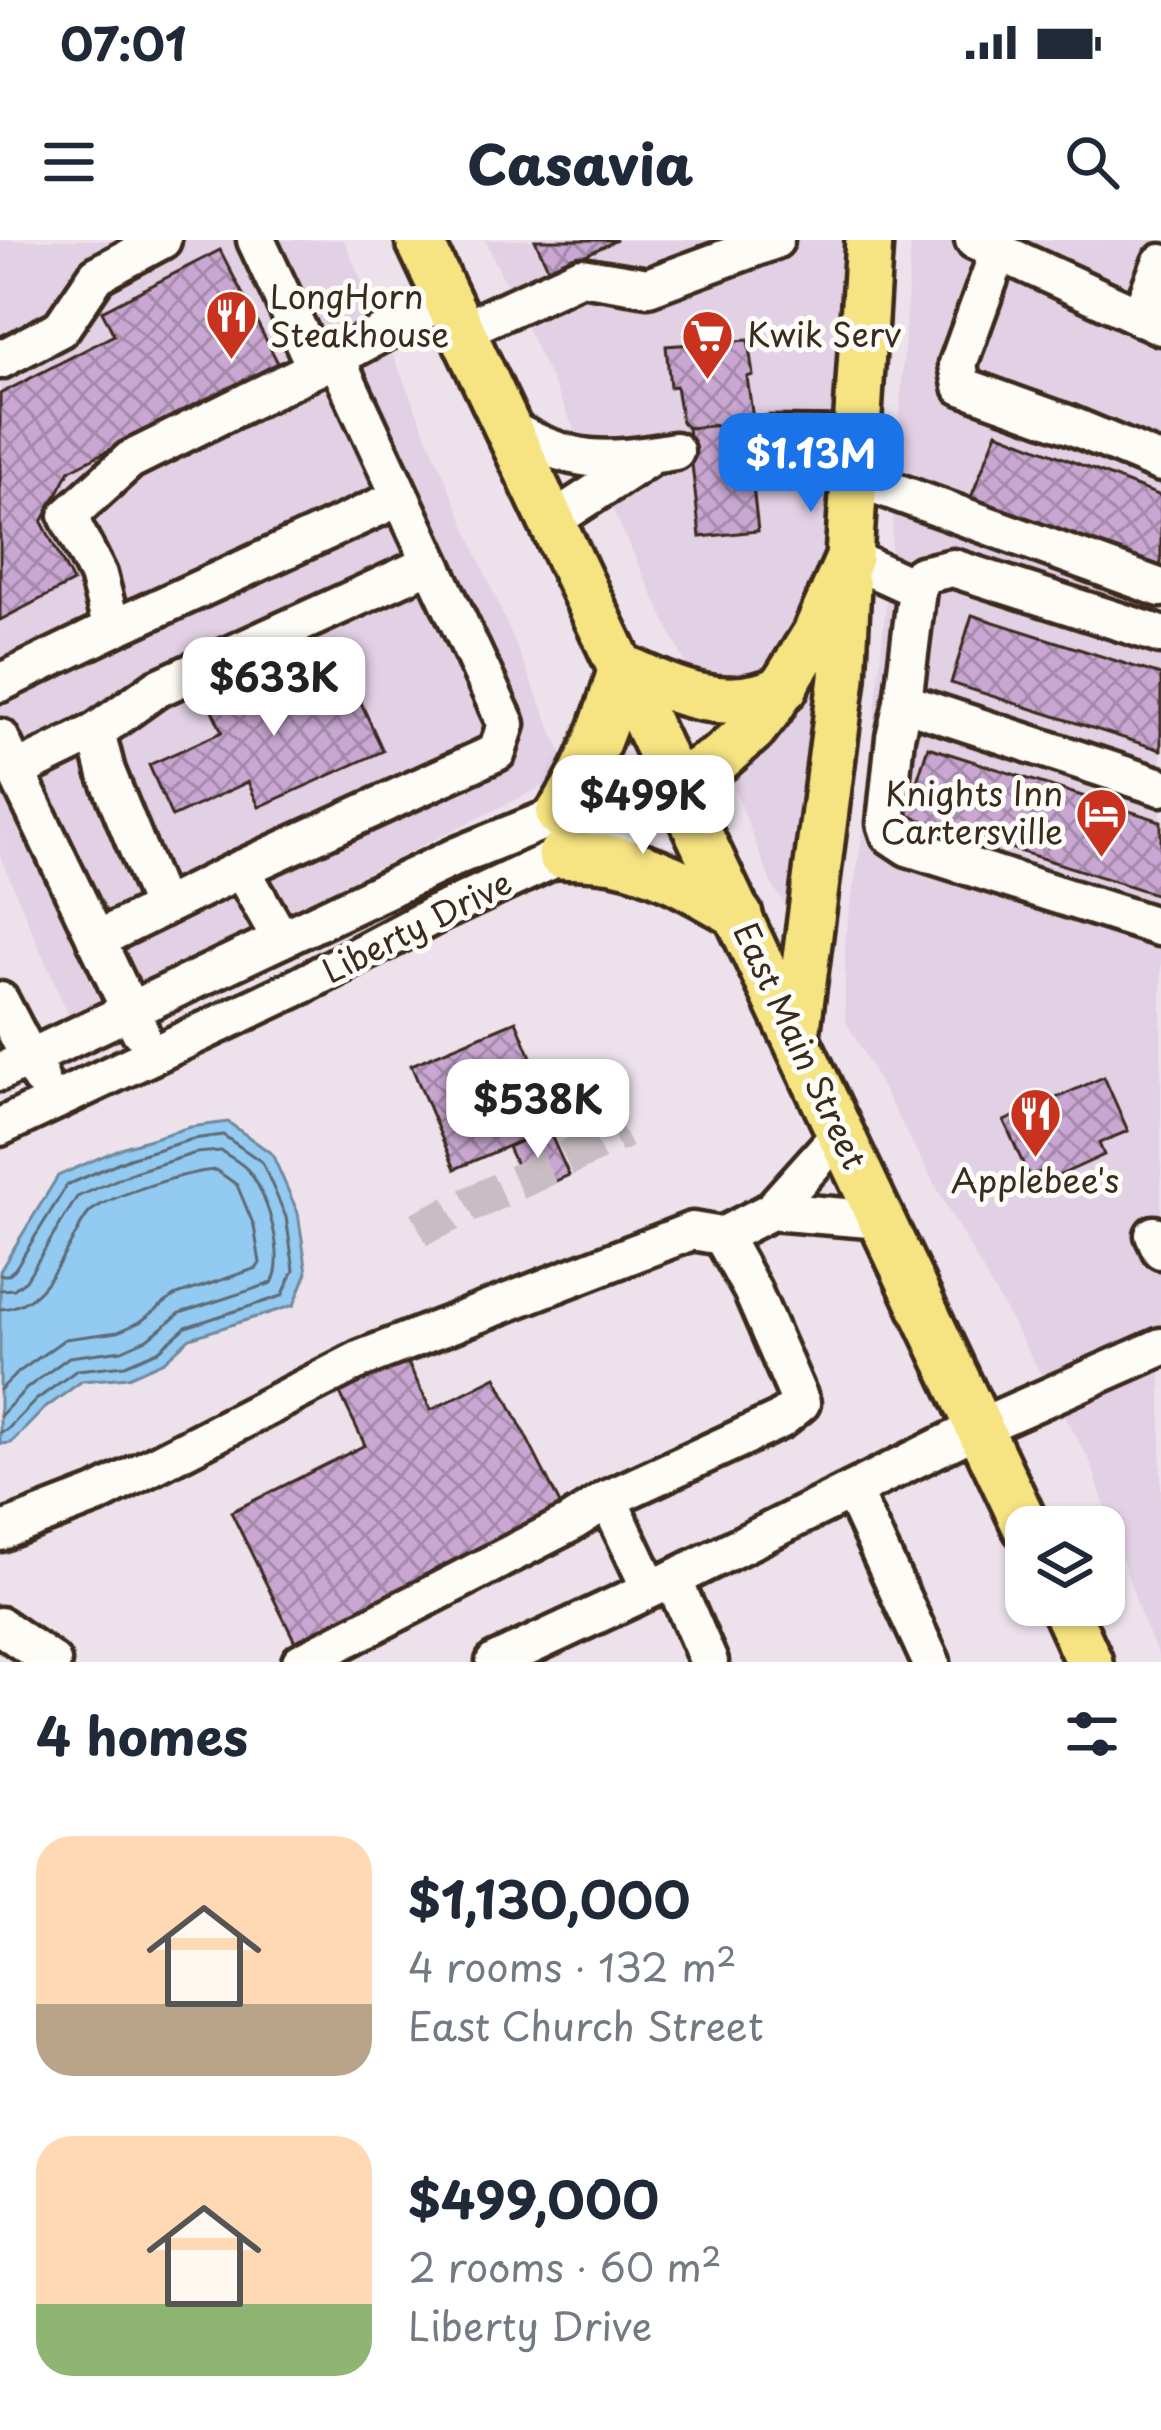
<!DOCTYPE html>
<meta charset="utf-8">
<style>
:root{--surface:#fff;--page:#f2f2f3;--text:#1f2937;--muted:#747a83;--accent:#1a73e8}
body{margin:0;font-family:"Playpen Sans",sans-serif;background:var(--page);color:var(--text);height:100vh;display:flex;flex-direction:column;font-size:45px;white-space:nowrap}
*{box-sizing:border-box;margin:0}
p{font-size:39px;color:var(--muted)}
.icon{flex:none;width:66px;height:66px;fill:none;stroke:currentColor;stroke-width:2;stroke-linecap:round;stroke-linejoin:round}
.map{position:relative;height:1422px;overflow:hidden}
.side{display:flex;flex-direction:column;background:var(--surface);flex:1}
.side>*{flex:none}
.tools{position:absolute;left:1005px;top:1266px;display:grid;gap:24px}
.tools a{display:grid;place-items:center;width:120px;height:120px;border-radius:24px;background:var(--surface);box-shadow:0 3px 9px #0004;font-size:60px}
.price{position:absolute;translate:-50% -102px;padding:0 27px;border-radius:24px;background:#fff;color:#222;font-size:39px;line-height:78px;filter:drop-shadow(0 3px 6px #0008)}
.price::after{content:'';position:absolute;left:50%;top:72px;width:36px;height:27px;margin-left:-18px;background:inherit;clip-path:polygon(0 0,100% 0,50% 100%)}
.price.active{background:var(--accent);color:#fff}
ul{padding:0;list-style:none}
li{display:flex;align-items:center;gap:36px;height:300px;padding:0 36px}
li span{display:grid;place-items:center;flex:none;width:336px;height:240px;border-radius:36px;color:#555}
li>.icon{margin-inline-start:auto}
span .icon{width:144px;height:144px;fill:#fffc;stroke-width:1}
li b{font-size:51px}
h2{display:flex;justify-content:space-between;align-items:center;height:144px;padding:0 36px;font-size:51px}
.status{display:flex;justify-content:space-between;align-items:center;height:84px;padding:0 60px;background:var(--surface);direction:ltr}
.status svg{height:33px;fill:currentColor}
header{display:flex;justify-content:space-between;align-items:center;height:156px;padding:0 36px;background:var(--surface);font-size:54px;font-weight:800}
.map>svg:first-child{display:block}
.built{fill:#e2d0e4}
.water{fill:#93caf2;stroke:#708a9d;stroke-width:3}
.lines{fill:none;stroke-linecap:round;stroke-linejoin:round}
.shore{stroke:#5e6a73;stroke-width:3}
.building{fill:url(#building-cross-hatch);stroke:#3b2a1e;stroke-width:3}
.minor-tunnel{stroke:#c9bdc3;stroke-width:36;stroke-dasharray:36 18;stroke-linecap:butt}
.minor-casing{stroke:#3b2a1e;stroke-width:45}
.major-casing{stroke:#3b2a1e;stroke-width:54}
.minor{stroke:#fdfcf7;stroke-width:36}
.major{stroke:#f6e381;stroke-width:45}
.labels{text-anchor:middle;stroke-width:10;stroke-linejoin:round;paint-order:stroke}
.poi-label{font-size:33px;fill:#3b2a1e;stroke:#fdfcf7;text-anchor:start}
.street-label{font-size:33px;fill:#3b2a1e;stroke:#fdfcf7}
</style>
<div class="status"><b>07:01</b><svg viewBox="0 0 49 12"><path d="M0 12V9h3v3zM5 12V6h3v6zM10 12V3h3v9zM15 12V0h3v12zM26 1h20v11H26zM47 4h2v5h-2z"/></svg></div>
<header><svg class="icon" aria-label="menu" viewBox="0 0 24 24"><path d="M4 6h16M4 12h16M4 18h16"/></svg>Casavia<svg class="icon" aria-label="search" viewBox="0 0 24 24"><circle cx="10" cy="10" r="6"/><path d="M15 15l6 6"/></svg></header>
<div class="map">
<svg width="1161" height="1422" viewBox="0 0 1161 1422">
<defs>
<pattern id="building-cross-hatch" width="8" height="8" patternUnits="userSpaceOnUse" patternTransform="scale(3)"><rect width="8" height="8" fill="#c9a7d2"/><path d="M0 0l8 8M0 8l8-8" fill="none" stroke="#a488aa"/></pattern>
</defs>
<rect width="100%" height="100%" fill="#ede2ec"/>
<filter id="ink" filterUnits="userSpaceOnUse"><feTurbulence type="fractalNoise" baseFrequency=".00833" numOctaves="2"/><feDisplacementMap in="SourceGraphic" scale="24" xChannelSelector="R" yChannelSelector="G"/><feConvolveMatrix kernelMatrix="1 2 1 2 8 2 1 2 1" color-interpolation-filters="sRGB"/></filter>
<g filter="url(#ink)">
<!-- built -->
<g class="built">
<path d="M0,0H344L570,533L70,779L0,616Z"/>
<path d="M485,0H849V318L797,683L771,643L688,429Z"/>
<path d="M911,0H1161V1422L1140,1373L1090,1221L948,969L845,779V696L863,592L891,312Z"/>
</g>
<!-- water -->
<path class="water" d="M228,882L272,914L298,973L307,1032L294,1065L190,1098L164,1121L128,1137L82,1141L44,1169L11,1203L0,1204V1031L58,936L124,907L190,887Z"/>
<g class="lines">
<!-- shore -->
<g class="shore">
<path d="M0,1035H8L15,1029L67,945L129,918L193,899L223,895L262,922L286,977L294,1030L282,1056L186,1087L158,1111L125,1125L77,1130L36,1160L7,1190L0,1192"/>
<path d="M0,1050L14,1049L26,1040L77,957L134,932L196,913L221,911C230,917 245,924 251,934C268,957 286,1018 272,1043L180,1073L149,1098L122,1110L69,1117L27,1148L0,1176"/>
<path d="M0,1069C42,1067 57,1025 76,994C80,986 85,976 91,971C112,955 190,931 216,930L237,945L254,986L260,1023L257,1028L174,1056L140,1082L118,1092L65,1099L16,1134L0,1150"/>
</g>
</g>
<!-- building -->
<g class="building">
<path d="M535,0H617L550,32Z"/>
<path d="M220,10L278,123L70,230L42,282L73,342L0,380V154L114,95L102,71Z"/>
<path d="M748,100L753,135L747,137L753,179L746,183L688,188L682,183L676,146L670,147L666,106Z"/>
<path d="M746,183L758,291L700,297L688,188Z"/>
<path d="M997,192L1161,256V335L970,260Z"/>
<path d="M972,375L1161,435V510L951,443Z"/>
<path d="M337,410L383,511L259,567L248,542L172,577L149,525L222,492L211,468Z"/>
<path d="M928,507L1161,581V656L906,575Z"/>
<path d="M516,781L559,884L455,929L411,825Z"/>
<path d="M1104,837L1128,891L1099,903L1104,915L1047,941L1043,931L1029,937L1004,881Z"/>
<path d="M548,889L569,935L529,953L508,907Z"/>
<path d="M405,1117L431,1170L496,1137L564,1272L297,1406L231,1272L365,1205L339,1151Z"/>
</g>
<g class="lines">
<!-- minor-tunnel -->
<path class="minor-tunnel" d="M419,989L624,891"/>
<defs>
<g id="minor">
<path d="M256,0L316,128"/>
<path d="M974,0L1161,86"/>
<path d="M999,11L958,124L962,146L1070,185L1161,223"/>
<path d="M1139,77L1161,23"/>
<path d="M461,91L581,36L648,47L775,0"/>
<path d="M0,120L61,88L97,35L162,0"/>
<path d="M508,188C573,225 604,223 675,211"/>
<path d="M770,196L857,197"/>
<path d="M854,237L1161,348"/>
<path d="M552,281L645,220"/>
<path d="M849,318L917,349L903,462L1161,547"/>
<path d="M917,349L921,335L953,328L1161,395"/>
<path d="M112,389L399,258"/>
<path d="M0,443L112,389L98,335L68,276L130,220L336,118L446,59"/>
<path d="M903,462L895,497L886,583L890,595L908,607L1159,687"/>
<path d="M0,498L140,791"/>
<path d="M16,531L96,492"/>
<path d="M162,668L106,531L96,492L156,449L430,324"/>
<path d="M281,699L241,629L497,512L506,484L336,118"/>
<path d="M96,700L241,629"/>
<path d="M0,761L40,838"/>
<path d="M0,832L457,616L620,550L677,543"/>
<path d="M0,887L302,745L436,674L629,584L677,543"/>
<path d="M841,893L771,971L882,980"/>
<path d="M1154,995L1161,1010"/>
<path d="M852,1251L931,1422"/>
<path d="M0,1292L96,1255L361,1119L692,991L722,996L771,971"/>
<path d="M673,1339L709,1422"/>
<path d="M650,1348L608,1259L780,1180L801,1163L752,1050L722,996"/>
<path d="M0,1386L52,1422"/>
<path d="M301,1422L569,1284L608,1259"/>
<path d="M495,1422L673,1339L980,1187L1161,1107"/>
</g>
<g id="major">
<path d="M419,0L1026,1287"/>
<path d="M622,427C676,452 727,476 785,447"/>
<path d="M677,543L720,518L753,489L769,469L815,395L849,318L869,0"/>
<path d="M559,574C590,529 607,480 622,427"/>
<path d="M561,615C580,616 599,616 618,620C662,629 701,654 739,675"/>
<path d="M796,796L842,438L847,346"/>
<path d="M1063,1365L1089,1422"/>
</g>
</defs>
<!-- minor casing -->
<use href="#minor" class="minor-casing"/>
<!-- major casing -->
<use href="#major" class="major-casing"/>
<!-- minor -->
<use href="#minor" class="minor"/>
<!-- major -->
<use href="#major" class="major"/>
</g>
</g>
<!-- icons -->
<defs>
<symbol id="restaurant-pin" viewBox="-11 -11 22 30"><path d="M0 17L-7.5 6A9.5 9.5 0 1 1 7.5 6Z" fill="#c8321e" stroke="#fdfcf7"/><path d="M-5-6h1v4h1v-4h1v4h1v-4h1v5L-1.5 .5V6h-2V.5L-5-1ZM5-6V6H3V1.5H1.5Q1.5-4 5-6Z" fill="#fff"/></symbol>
<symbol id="supermarket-pin" viewBox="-11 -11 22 30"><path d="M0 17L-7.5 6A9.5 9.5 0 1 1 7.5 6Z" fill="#c8321e" stroke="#fdfcf7"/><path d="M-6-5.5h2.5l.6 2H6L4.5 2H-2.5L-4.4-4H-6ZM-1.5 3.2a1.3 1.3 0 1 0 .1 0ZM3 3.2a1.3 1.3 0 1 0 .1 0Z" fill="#fff"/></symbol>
<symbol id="hotel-pin" viewBox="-11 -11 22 30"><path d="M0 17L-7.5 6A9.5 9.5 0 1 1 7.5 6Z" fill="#c8321e" stroke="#fdfcf7"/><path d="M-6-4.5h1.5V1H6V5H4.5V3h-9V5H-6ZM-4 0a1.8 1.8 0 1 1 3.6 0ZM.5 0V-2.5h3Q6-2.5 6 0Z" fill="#fff"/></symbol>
</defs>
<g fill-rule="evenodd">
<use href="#restaurant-pin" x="202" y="46" width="59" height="81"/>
<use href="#supermarket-pin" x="678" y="66" width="59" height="81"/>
<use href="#hotel-pin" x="1072" y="544" width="59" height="81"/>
<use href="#restaurant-pin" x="1006" y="844" width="59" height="81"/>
</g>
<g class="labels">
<!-- poi labels -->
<g class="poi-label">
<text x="270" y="69">LongHorn<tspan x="270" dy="38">Steakhouse</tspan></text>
<text x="747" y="107">Kwik Serv</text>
<text x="1063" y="566" text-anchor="end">Knights Inn<tspan x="1063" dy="38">Cartersville</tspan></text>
<text x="1035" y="953" text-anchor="middle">Applebee's</text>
</g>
<!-- street labels -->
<g class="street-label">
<text transform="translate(417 687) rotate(-27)" y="12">Liberty Drive</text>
<text transform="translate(800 806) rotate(65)" y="12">East Main Street</text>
</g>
</g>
</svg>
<div class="tools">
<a><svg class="icon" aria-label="layers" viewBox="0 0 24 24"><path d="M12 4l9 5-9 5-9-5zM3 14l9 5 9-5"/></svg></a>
</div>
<b class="price active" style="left:811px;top:275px">$1.13M</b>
<b class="price" style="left:274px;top:499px">$633K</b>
<b class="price" style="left:643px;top:617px">$499K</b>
<b class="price" style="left:538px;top:921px">$538K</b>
</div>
<section class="side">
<h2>4 homes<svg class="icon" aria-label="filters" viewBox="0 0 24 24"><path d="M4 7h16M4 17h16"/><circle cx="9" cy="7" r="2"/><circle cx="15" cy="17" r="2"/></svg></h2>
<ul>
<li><span style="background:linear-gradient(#ffd9b3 70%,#b9a48a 0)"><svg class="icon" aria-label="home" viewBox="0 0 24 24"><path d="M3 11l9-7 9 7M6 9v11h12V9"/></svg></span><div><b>$1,130,000</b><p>4 rooms · 132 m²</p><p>East Church Street</p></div></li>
<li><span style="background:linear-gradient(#ffd9b3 70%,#8fb573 0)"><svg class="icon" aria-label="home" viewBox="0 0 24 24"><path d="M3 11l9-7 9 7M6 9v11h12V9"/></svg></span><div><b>$499,000</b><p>2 rooms · 60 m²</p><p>Liberty Drive</p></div></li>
</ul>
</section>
